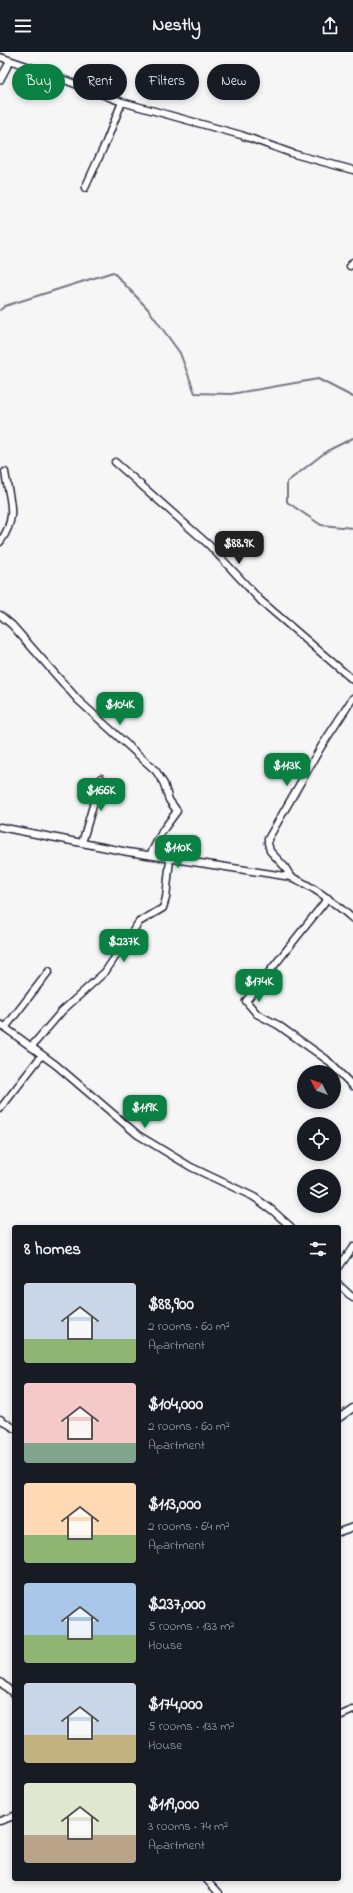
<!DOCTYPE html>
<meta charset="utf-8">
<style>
:root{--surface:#171b24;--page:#242831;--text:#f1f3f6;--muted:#9ea1a6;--accent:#0b8043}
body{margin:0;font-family:"Indie Flower",sans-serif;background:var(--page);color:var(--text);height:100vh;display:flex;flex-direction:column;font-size:15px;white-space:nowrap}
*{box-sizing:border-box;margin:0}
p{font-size:13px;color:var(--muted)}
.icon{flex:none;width:22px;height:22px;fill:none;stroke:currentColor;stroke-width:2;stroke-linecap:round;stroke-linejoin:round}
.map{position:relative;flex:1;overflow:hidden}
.sheet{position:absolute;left:12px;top:1173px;width:329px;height:656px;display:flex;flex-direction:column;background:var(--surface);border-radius:4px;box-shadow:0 2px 6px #0003}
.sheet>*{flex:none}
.guide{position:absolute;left:12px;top:12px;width:329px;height:36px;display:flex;gap:8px}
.needle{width:26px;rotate:312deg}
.tools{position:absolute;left:297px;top:1013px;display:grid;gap:8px}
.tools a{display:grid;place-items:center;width:44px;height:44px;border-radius:50%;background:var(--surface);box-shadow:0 2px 6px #0003;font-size:20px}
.price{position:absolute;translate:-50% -34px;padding:0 9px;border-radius:8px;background:var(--accent);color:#fff;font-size:13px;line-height:26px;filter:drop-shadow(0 1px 2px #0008)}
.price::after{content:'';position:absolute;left:50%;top:24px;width:12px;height:9px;margin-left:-6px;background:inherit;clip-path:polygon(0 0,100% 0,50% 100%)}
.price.current{background:#222;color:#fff}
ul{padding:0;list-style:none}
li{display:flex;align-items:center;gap:12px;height:100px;padding:0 12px}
li span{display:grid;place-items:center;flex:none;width:112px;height:80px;border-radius:4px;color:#555}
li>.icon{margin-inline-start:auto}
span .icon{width:48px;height:48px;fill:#fffc;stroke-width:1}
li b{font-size:17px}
h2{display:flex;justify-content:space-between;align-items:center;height:48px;padding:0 12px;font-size:17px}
.pill{padding:0 14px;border-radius:18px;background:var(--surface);box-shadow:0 2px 6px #0003;font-size:14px;line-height:36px}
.pill.current{background:var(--accent);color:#fff}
header{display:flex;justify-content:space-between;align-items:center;height:52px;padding:0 12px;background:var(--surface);font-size:18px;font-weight:800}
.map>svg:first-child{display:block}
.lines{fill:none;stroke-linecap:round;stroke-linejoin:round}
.stream{stroke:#767685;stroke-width:2}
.minor-casing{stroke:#22223b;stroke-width:9}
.minor{stroke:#fff;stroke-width:6}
</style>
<header><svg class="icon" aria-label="menu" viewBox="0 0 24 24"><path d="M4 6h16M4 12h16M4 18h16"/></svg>Nestly<svg class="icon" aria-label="share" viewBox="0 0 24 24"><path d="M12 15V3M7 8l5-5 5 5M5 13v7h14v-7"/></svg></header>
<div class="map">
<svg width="353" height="1841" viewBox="0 0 353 1841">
<rect width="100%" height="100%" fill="#f6f6f7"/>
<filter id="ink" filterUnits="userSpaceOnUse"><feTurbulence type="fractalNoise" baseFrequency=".025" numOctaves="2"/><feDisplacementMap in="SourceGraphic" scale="8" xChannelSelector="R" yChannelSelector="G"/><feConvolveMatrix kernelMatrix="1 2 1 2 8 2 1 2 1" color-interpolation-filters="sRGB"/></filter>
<g filter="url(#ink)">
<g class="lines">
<!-- stream -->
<g class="stream">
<path d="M0,258L5,254L113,220L148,257L180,301L195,341L231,342L318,327L353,345"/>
<path d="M353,386L327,399L287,430V450L321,473L353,476"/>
</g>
<defs>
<g id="minor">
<path d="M0,5L36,17L122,50L241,83L294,102L353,118"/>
<path d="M0,28L10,9"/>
<path d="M85,136L106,90L122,50"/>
<path d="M350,214L353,210"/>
<path d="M115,410L209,493L261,549L353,628"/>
<path d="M0,490C19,464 9,448 5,420"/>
<path d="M0,563L12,573L78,648L156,719L164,732L169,748L177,759L163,778L150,803"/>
<path d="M0,775L128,800L291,825C315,835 334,850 353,867"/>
<path d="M82,791L101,726"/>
<path d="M291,825L285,815L270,799L268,791V787L321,695L353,646"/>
<path d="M328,846L246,949L257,962L278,973L326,1007L353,1034"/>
<path d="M0,972L56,1013L138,1083L191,1115L254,1145L272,1158L291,1175"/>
<path d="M5,976L49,919"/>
<path d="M31,995L62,959L105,920L139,870L163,856L166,846L170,807"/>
<path d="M0,1057L42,1003"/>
<path d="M339,1215L353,1195"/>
<path d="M339,1233L353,1246"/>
<path d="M339,1366L353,1356"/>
<path d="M0,1367L14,1376"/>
<path d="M339,1480L353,1475"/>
<path d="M0,1630L14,1642"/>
<path d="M339,1664L353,1658"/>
<path d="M0,1769L14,1764"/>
<path d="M206,1827L219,1841"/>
</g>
</defs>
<!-- minor casing -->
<use href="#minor" class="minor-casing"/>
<!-- minor -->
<use href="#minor" class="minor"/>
</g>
</g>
</svg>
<div class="tools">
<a><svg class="needle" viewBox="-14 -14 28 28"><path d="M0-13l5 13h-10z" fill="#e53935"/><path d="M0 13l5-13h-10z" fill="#9ea1a6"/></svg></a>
<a><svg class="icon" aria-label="locate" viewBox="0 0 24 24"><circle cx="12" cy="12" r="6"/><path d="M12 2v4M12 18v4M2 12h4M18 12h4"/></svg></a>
<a><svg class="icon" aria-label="layers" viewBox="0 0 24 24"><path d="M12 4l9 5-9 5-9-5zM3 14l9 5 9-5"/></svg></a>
</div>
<b class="price current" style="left:239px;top:513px">$88.9K</b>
<b class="price" style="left:120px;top:674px">$104K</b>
<b class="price" style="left:287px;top:735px">$113K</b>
<b class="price" style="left:101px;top:760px">$166K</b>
<b class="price" style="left:178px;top:817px">$110K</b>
<b class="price" style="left:124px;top:911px">$237K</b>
<b class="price" style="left:259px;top:951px">$174K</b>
<b class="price" style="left:145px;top:1077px">$119K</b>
<div class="guide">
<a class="pill current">Buy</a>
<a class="pill">Rent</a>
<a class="pill">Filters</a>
<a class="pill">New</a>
</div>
<section class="sheet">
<h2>8 homes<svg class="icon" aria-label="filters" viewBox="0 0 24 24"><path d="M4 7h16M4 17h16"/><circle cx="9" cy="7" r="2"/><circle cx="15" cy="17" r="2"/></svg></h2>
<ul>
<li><span style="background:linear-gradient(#c9d6e8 70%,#8fb573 0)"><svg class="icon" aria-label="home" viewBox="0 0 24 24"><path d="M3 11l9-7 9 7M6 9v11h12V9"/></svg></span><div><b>$88,900</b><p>2 rooms · 60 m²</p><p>Apartment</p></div></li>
<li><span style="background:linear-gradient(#f6c9c9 75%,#7fa58c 0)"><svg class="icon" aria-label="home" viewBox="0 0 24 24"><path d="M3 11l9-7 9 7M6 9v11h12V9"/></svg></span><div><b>$104,000</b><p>2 rooms · 60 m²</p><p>Apartment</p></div></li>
<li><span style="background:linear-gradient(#ffd9b3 65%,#8fb573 0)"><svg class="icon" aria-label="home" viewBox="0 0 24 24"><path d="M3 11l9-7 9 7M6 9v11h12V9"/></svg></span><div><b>$113,000</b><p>2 rooms · 64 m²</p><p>Apartment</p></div></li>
<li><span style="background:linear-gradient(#a9c7e8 65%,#8fb573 0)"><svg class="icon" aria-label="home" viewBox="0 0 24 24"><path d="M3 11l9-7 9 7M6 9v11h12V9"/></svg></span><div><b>$237,000</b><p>5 rooms · 133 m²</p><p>House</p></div></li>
<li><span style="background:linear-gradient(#c9d6e8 65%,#c2b280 0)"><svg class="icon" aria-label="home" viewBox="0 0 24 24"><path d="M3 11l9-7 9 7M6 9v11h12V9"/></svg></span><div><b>$174,000</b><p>5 rooms · 133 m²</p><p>House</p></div></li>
<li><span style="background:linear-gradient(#dfe7d0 65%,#b9a48a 0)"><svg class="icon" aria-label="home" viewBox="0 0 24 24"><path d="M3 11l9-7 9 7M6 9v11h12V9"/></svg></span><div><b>$119,000</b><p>3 rooms · 74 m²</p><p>Apartment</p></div></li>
</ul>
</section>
</div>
